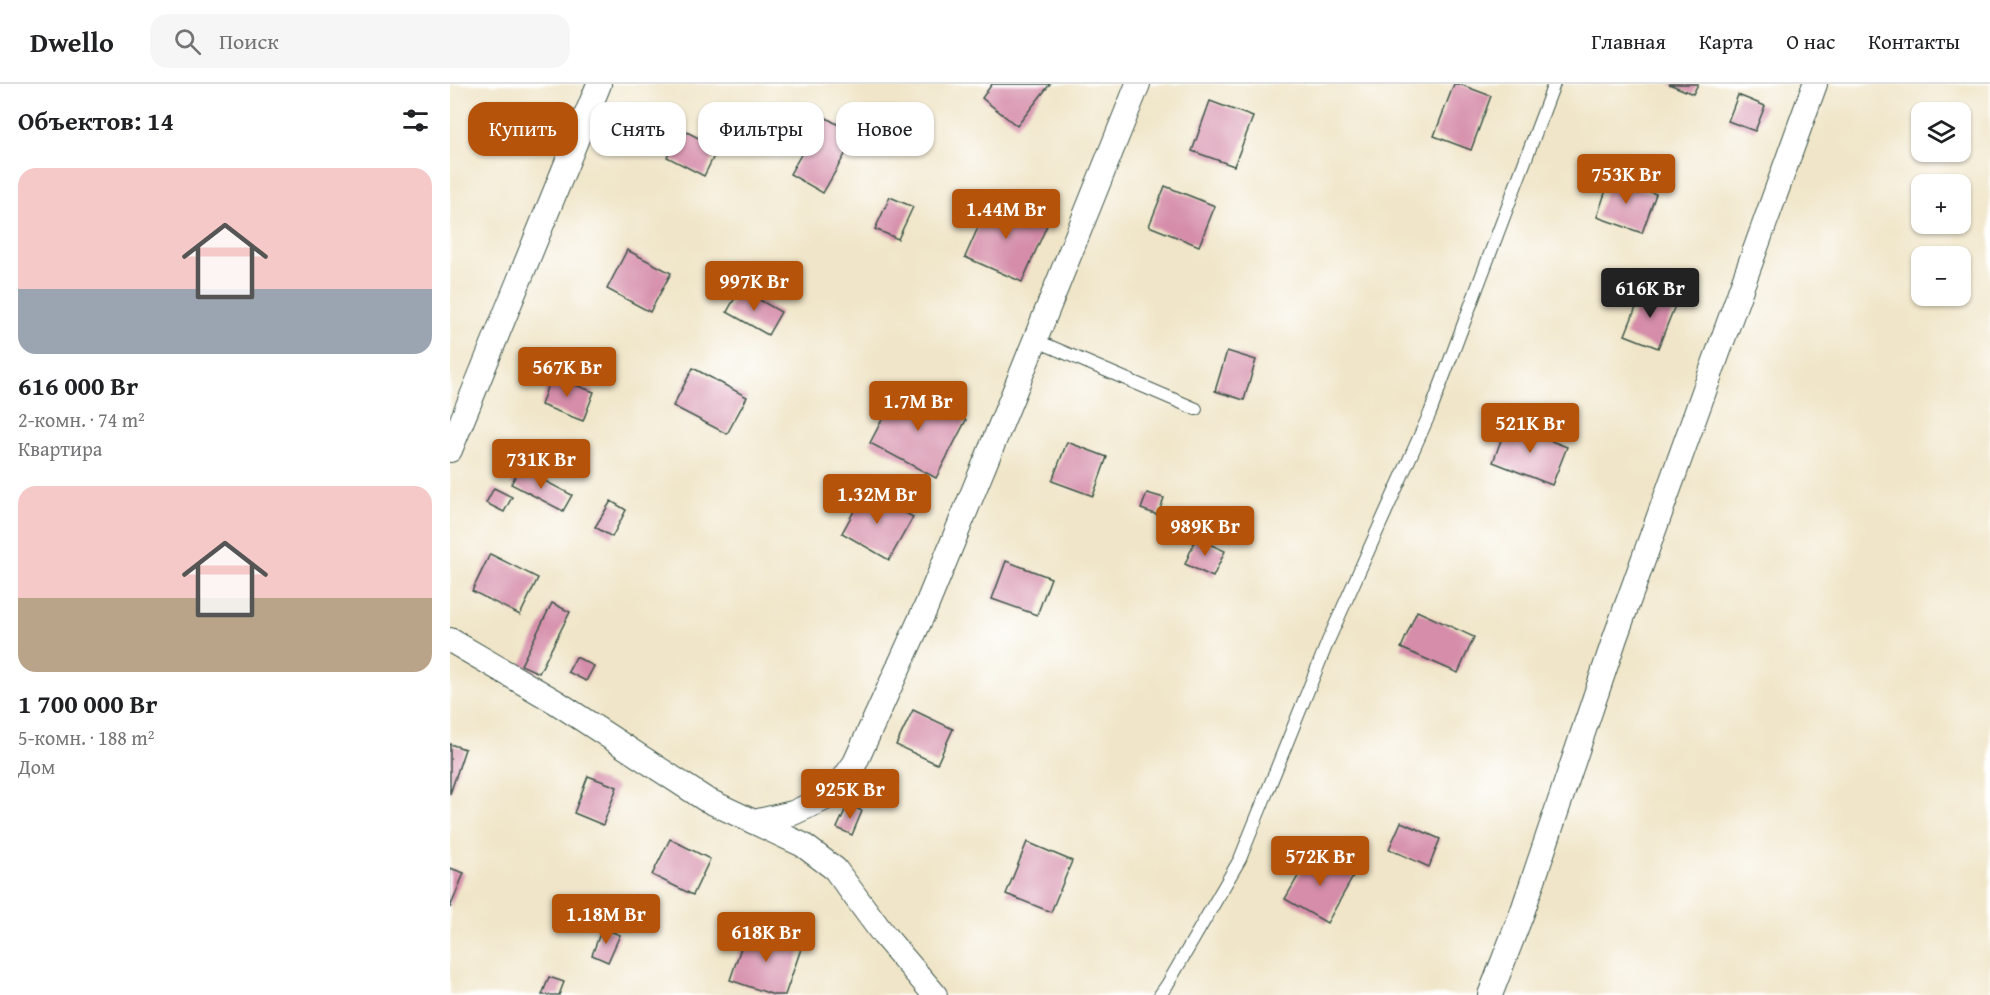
<!DOCTYPE html>
<html lang="ru">
<meta charset="utf-8">
<style>
:root{--surface:#fff;--page:#f6f6f6;--text:#202124;--muted:#757577;--line:#e0e0e0;--accent:#b45309}
body{margin:0;font-family:"Gentium Book Plus",serif;background:var(--page);color:var(--text);height:100vh;display:flex;flex-direction:column;font-size:22px;white-space:nowrap}
*{box-sizing:border-box;margin:0}
p{font-size:20px;color:var(--muted)}
.icon{flex:none;width:33px;height:33px;fill:none;stroke:currentColor;stroke-width:2;stroke-linecap:round;stroke-linejoin:round}
.map{position:relative;flex:1;overflow:hidden}
.sheet{display:flex;flex-direction:column;background:var(--surface);width:450px}
.sheet>*{flex:none}
.top-card{position:absolute;left:18px;top:18px;width:570px;height:54px;display:flex;gap:12px}
.tools{position:absolute;left:1461px;top:18px;display:grid;gap:12px}
.tools a{display:grid;place-items:center;width:60px;height:60px;border-radius:12px;background:var(--surface);box-shadow:0 2px 4px #0004;font-size:30px}
.price{position:absolute;translate:-50% -51px;padding:0 14px;border-radius:6px;background:var(--accent);color:#fff;font-size:20px;line-height:39px;filter:drop-shadow(0 2px 3px #0008)}
.price::after{content:'';position:absolute;left:50%;top:36px;width:18px;height:14px;margin-left:-9px;background:inherit;clip-path:polygon(0 0,100% 0,50% 100%)}
.price.current{background:#222;color:#fff}
ul{padding:0;list-style:none}
li{display:grid;align-content:center;gap:12px;height:318px;padding:0 18px}
li span{display:grid;place-items:center;height:186px;border-radius:18px;color:#555}
li>.icon{margin-inline-start:auto}
span .icon{width:108px;height:108px;fill:#fffc;stroke-width:1}
li b{font-size:26px}
h2{display:flex;justify-content:space-between;align-items:center;height:72px;padding:0 18px;font-size:26px}
.chip{padding:0 21px;border-radius:18px;background:var(--surface);box-shadow:0 2px 4px #0004;font-size:21px;line-height:54px}
.chip.current{background:var(--accent);color:#fff}
header{display:flex;align-items:center;gap:36px;box-sizing:border-box;height:84px;padding:0 30px;background:var(--surface);border-bottom:2px solid var(--line)}
header strong{font-size:28px}
nav{display:flex;gap:33px;margin-inline-start:auto;font-size:21px}
.search{width:420px;height:54px;background:var(--page);display:flex;align-items:center;gap:15px;box-sizing:border-box;padding:0 21px;border-radius:18px;color:var(--muted);font-size:22px}
main{display:flex;flex:1;min-height:0}
.map>svg:first-child{display:block}
.building{fill:#d58da9}
.lines{fill:none;stroke-linecap:round;stroke-linejoin:round}
.lane-casing{stroke:#3e564a;stroke-width:14}
.street-casing{stroke:#3e564a;stroke-width:26}
.lane{stroke:#fff;stroke-width:12}
.street{stroke:#fff;stroke-width:24}
</style>
<header>
<strong>Dwello</strong>
<div class="search"><svg class="icon" aria-label="search" viewBox="0 0 24 24"><circle cx="10" cy="10" r="6"/><path d="M15 15l6 6"/></svg>Поиск</div>
<nav><a>Главная</a><a>Карта</a><a>О нас</a><a>Контакты</a></nav>
</header>
<main>
<section class="sheet">
<h2>Объектов: 14<svg class="icon" aria-label="filters" viewBox="0 0 24 24"><path d="M4 7h16M4 17h16"/><circle cx="9" cy="7" r="2"/><circle cx="15" cy="17" r="2"/></svg></h2>
<ul>
<li><span style="background:linear-gradient(#f6c9c9 65%,#9aa5b1 0)"><svg class="icon" aria-label="home" viewBox="0 0 24 24"><path d="M3 11l9-7 9 7M6 9v11h12V9"/></svg></span><div><b>616 000 Br</b><p>2-комн. · 74 m²</p><p>Квартира</p></div></li>
<li><span style="background:linear-gradient(#f6c9c9 60%,#b9a48a 0)"><svg class="icon" aria-label="home" viewBox="0 0 24 24"><path d="M3 11l9-7 9 7M6 9v11h12V9"/></svg></span><div><b>1 700 000 Br</b><p>5-комн. · 188 m²</p><p>Дом</p></div></li>
</ul>
</section>
<div class="map">
<svg width="1540" height="911" viewBox="0 0 1540 911">
<rect width="100%" height="100%" fill="#fff"/>
<filter id="ink" filterUnits="userSpaceOnUse"><feTurbulence type="fractalNoise" baseFrequency=".0167" numOctaves="2"/><feDisplacementMap in="SourceGraphic" scale="12" xChannelSelector="R" yChannelSelector="G"/><feConvolveMatrix kernelMatrix="1 2 1 2 8 2 1 2 1" color-interpolation-filters="sRGB"/></filter>
<filter id="wash" filterUnits="userSpaceOnUse"><feTurbulence type="fractalNoise" baseFrequency=".008" numOctaves="4" result="noise"/><feDisplacementMap in="SourceGraphic" scale="24" xChannelSelector="R" yChannelSelector="G"/><feGaussianBlur stdDeviation="1.35" result="paint"/><feColorMatrix in="noise" values="0 0 0 0 0 0 0 0 0 0 0 0 0 0 0 0 0 1.4 0 .05"/><feComposite in="paint" operator="in"/></filter>
<g filter="url(#wash)">
<rect width="100%" height="100%" fill="#f0e5c8"/>
<g id="blocks">
<!-- building -->
<g class="building">
<path d="M542,0H600L567,42L532,14Z"/>
<path d="M1004,0H1009L1041,12L1021,66L984,52Z"/>
<path d="M1219,0H1248L1243,10Z"/>
<path d="M1288,11L1315,22L1305,47L1278,37Z"/>
<path d="M760,17L803,33L784,82L742,67Z"/>
<path d="M373,32L406,51L373,109L340,90Z"/>
<path d="M231,45L268,64L254,92L217,73Z"/>
<path d="M1160,94L1206,110L1192,149L1147,133Z"/>
<path d="M715,102L765,122L749,162L699,142Z"/>
<path d="M440,113L463,123L448,155L425,145Z"/>
<path d="M541,114L598,139L572,198L515,173Z"/>
<path d="M177,166L221,189L200,228L157,205Z"/>
<path d="M290,205L331,228L318,251L277,228Z"/>
<path d="M1193,206L1226,219L1208,264L1175,251Z"/>
<path d="M777,267L806,276L794,316L765,307Z"/>
<path d="M243,284L297,313L277,350L223,322Z"/>
<path d="M101,292L144,308L133,337L91,321Z"/>
<path d="M450,301L516,336L486,394L420,359Z"/>
<path d="M1057,340L1117,363L1102,401L1043,378Z"/>
<path d="M617,358L657,373L643,412L602,397Z"/>
<path d="M70,384L122,411L113,427L61,400Z"/>
<path d="M44,404L62,413L54,428L36,419Z"/>
<path d="M415,407L463,433L439,476L392,449Z"/>
<path d="M697,409L714,414L708,431L691,425Z"/>
<path d="M161,417L176,426L162,453L145,443Z"/>
<path d="M746,454L775,467L763,493L735,480Z"/>
<path d="M40,470L88,494L70,531L22,507Z"/>
<path d="M556,477L601,494L587,531L542,515Z"/>
<path d="M102,519L120,528L89,589L71,581Z"/>
<path d="M967,527L1024,553L1008,589L951,564Z"/>
<path d="M126,573L144,582L136,597L118,588Z"/>
<path d="M463,626L503,645L487,680L446,661Z"/>
<path d="M0,660L15,665L0,710Z"/>
<path d="M138,692L167,703L153,741L124,729Z"/>
<path d="M398,720L412,727L402,751L387,744Z"/>
<path d="M951,738L990,755L979,783L939,765Z"/>
<path d="M220,755L260,775L243,811L202,791Z"/>
<path d="M577,758L622,777L601,828L556,810Z"/>
<path d="M862,768L904,791L877,839L835,815Z"/>
<path d="M0,784L14,789L0,824Z"/>
<path d="M298,843L352,862L335,911H324L280,896Z"/>
<path d="M152,844L170,851L158,878L142,871Z"/>
<path d="M99,893L114,898L109,911H92Z"/>
</g>
</g>
</g>
<g filter="url(#ink)">
<use href="#blocks" fill-opacity="0" stroke="#3e564a" stroke-width="1.5"/>
<g class="lines">
<defs>
<g id="lane">
<path d="M585,256L746,325"/>
<path d="M710,911L717,901L790,775L878,557L980,329L1104,0"/>
</g>
<g id="street">
<path d="M0,366L149,0"/>
<path d="M0,556L106,618L255,715L304,738L343,729L382,711L405,679L476,523L565,306L688,0"/>
<path d="M304,738L353,761L385,785L433,850L485,911"/>
<path d="M1040,911L1072,829L1165,554L1365,0"/>
</g>
</defs>
<!-- lane casing -->
<use href="#lane" class="lane-casing"/>
<!-- street casing -->
<use href="#street" class="street-casing"/>
<!-- lane -->
<use href="#lane" class="lane"/>
<!-- street -->
<use href="#street" class="street"/>
</g>
</g>
</svg>
<div class="tools">
<a><svg class="icon" aria-label="layers" viewBox="0 0 24 24"><path d="M12 4l9 5-9 5-9-5zM3 14l9 5 9-5"/></svg></a>
<a>+</a>
<a>−</a>
</div>
<b class="price" style="left:1176px;top:121px">753K Br</b>
<b class="price" style="left:556px;top:156px">1.44M Br</b>
<b class="price" style="left:304px;top:228px">997K Br</b>
<b class="price current" style="left:1200px;top:235px">616K Br</b>
<b class="price" style="left:117px;top:314px">567K Br</b>
<b class="price" style="left:468px;top:348px">1.7M Br</b>
<b class="price" style="left:1080px;top:370px">521K Br</b>
<b class="price" style="left:91px;top:406px">731K Br</b>
<b class="price" style="left:427px;top:441px">1.32M Br</b>
<b class="price" style="left:755px;top:473px">989K Br</b>
<b class="price" style="left:400px;top:736px">925K Br</b>
<b class="price" style="left:870px;top:803px">572K Br</b>
<b class="price" style="left:156px;top:861px">1.18M Br</b>
<b class="price" style="left:316px;top:879px">618K Br</b>
<div class="top-card">
<a class="chip current">Купить</a>
<a class="chip">Снять</a>
<a class="chip">Фильтры</a>
<a class="chip">Новое</a>
</div>
</div>
</main>
